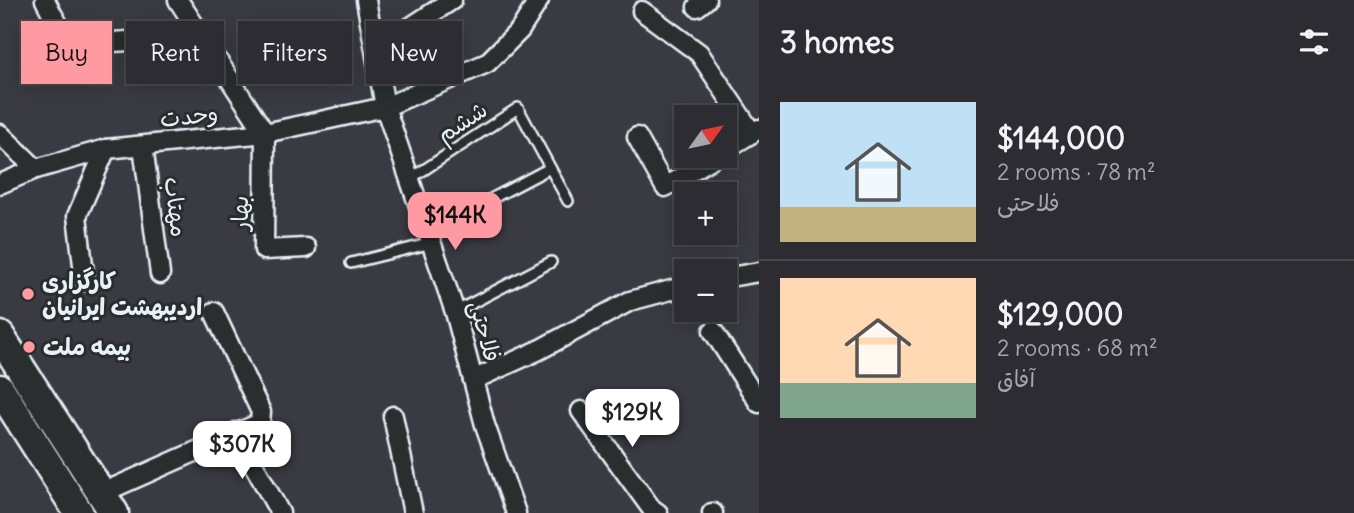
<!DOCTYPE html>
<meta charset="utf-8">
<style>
:root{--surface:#2c2c32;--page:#34343a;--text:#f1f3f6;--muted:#a6a7ac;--line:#48484d;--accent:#ff9aa2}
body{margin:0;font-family:Delius,"Playpen Sans Arabic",sans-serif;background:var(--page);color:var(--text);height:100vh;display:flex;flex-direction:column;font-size:26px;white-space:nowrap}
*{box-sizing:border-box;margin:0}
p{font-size:23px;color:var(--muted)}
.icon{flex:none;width:38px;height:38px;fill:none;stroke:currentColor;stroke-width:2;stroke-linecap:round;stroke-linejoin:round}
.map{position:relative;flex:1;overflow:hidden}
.drawer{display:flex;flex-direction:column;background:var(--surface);width:595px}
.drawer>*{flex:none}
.top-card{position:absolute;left:21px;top:21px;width:632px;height:63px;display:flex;gap:14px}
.needle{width:46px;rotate:57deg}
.buttons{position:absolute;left:674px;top:105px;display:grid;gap:14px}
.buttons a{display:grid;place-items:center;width:63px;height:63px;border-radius:0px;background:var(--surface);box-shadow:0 4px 18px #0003,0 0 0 2px var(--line);font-size:35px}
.price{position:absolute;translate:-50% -60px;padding:0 16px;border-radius:14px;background:#fff;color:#222;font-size:23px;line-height:46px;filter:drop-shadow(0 2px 4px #0008)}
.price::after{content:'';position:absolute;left:50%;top:42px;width:21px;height:16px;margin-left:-10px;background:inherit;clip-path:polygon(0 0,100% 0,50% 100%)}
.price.current{background:var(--accent);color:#111}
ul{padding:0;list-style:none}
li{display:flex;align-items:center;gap:21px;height:175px;padding:0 21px}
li+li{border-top:2px solid var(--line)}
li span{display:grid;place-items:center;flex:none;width:196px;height:140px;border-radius:0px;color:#555}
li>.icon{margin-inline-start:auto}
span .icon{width:84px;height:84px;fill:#fffc;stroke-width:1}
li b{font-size:30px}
h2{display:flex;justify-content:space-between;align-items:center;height:84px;padding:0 21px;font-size:30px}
.chip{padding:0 24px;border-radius:0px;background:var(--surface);box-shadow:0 4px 18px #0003,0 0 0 2px var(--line);font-size:24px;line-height:63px}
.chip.current{background:var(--accent);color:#111}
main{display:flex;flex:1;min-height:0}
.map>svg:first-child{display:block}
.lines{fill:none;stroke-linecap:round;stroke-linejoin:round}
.service-casing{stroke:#e8f1f8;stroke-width:14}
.minor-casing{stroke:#e8f1f8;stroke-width:23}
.primary-casing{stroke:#e8f1f8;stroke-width:33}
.service{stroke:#2a2d2e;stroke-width:9}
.minor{stroke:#2a2d2e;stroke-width:18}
.primary{stroke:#2a2d2e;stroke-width:28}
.poi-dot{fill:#ff9aa2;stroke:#2a2d2e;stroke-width:2.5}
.labels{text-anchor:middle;stroke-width:6;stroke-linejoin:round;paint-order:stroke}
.street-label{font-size:23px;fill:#e8f1f8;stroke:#2a2d2e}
.poi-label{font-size:23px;font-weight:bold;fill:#e8f1f8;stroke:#2a2d2e;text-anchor:start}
</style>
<main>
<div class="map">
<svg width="759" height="513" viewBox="0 0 759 513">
<rect width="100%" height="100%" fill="#3a3b42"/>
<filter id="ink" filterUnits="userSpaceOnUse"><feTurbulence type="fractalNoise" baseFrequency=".0143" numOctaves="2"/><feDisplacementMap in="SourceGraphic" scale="14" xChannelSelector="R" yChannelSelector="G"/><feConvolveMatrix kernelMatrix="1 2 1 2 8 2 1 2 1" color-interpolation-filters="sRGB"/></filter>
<g filter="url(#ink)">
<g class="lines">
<defs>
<g id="service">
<path d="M410,179L518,108L568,201"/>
<path d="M428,232L550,168"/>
<path d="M351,263L432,243"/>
<path d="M455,312L551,262"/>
</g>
<g id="minor">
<path d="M45,0C52,13 60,32 72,41C81,47 181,36 201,36"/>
<path d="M178,0L265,133L264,250L306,248"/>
<path d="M366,0L385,107L455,312L485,425L516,513"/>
<path d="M697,7L706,0"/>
<path d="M642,11L699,53L752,133"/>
<path d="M377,49L452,0"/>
<path d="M0,134L36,169"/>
<path d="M637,137L665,187L716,156"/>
<path d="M143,146L160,274"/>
<path d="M724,150L759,129"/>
<path d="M0,184L36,169L106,149L265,133L385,107L487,63L520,30L539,0"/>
<path d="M724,278L759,272"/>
<path d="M85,281L77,216L106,149"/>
<path d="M713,331L759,403"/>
<path d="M473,380L537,351L630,301L686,286"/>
<path d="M581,411L651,508L658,513"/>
<path d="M393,416L413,513"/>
<path d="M236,432L280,513"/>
<path d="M102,493L260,423L261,412L214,312"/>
<path d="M712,513H713"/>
</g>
<g id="primary">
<path d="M0,336L114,513"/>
<path d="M0,389L79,513"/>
</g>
</defs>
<!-- service casing -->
<use href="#service" class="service-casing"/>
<!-- minor casing -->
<use href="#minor" class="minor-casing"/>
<!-- primary casing -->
<use href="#primary" class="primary-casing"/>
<!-- service -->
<use href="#service" class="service"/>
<!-- minor -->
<use href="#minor" class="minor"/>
<!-- primary -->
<use href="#primary" class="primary"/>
</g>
</g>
<!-- markers -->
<g class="poi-dot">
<circle cx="28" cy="294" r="7"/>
<circle cx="29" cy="347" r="7"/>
</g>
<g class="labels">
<!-- street labels -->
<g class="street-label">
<text transform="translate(189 116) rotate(-6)" y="8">وحدت</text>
<text transform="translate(462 122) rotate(-33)" y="8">ششم</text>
<text transform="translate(176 207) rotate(83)" y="8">مهتاب</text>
<text transform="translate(240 213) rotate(-90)" y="8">بهار</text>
<text transform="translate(485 331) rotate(75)" y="8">فلاحتی</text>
</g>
<!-- poi labels -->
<g class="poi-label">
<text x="42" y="289">کارگزاری<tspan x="42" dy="26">اردیبهشت ایرانیان</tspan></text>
<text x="43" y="355">بیمه ملت</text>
</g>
</g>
</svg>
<div class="buttons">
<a><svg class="needle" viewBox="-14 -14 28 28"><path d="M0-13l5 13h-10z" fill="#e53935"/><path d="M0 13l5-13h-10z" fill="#a6a7ac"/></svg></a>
<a>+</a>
<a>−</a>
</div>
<b class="price current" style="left:455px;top:252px">$144K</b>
<b class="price" style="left:632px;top:449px">$129K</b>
<b class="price" style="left:242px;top:481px">$307K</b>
<div class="top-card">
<a class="chip current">Buy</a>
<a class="chip">Rent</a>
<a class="chip">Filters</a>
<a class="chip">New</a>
</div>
</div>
<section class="drawer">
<h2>3 homes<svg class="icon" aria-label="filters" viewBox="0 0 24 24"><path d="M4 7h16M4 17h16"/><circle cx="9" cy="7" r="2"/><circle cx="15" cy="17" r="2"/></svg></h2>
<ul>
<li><span style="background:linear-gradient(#bfe0f5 75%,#c2b280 0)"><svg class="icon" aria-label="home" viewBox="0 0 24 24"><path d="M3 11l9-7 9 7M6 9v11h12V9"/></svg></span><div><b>$144,000</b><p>2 rooms · 78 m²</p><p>فلاحتی</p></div></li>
<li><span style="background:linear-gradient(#ffd9b3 75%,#7fa58c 0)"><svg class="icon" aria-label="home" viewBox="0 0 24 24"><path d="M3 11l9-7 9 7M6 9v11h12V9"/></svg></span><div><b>$129,000</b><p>2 rooms · 68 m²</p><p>آفاق</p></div></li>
</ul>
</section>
</main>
